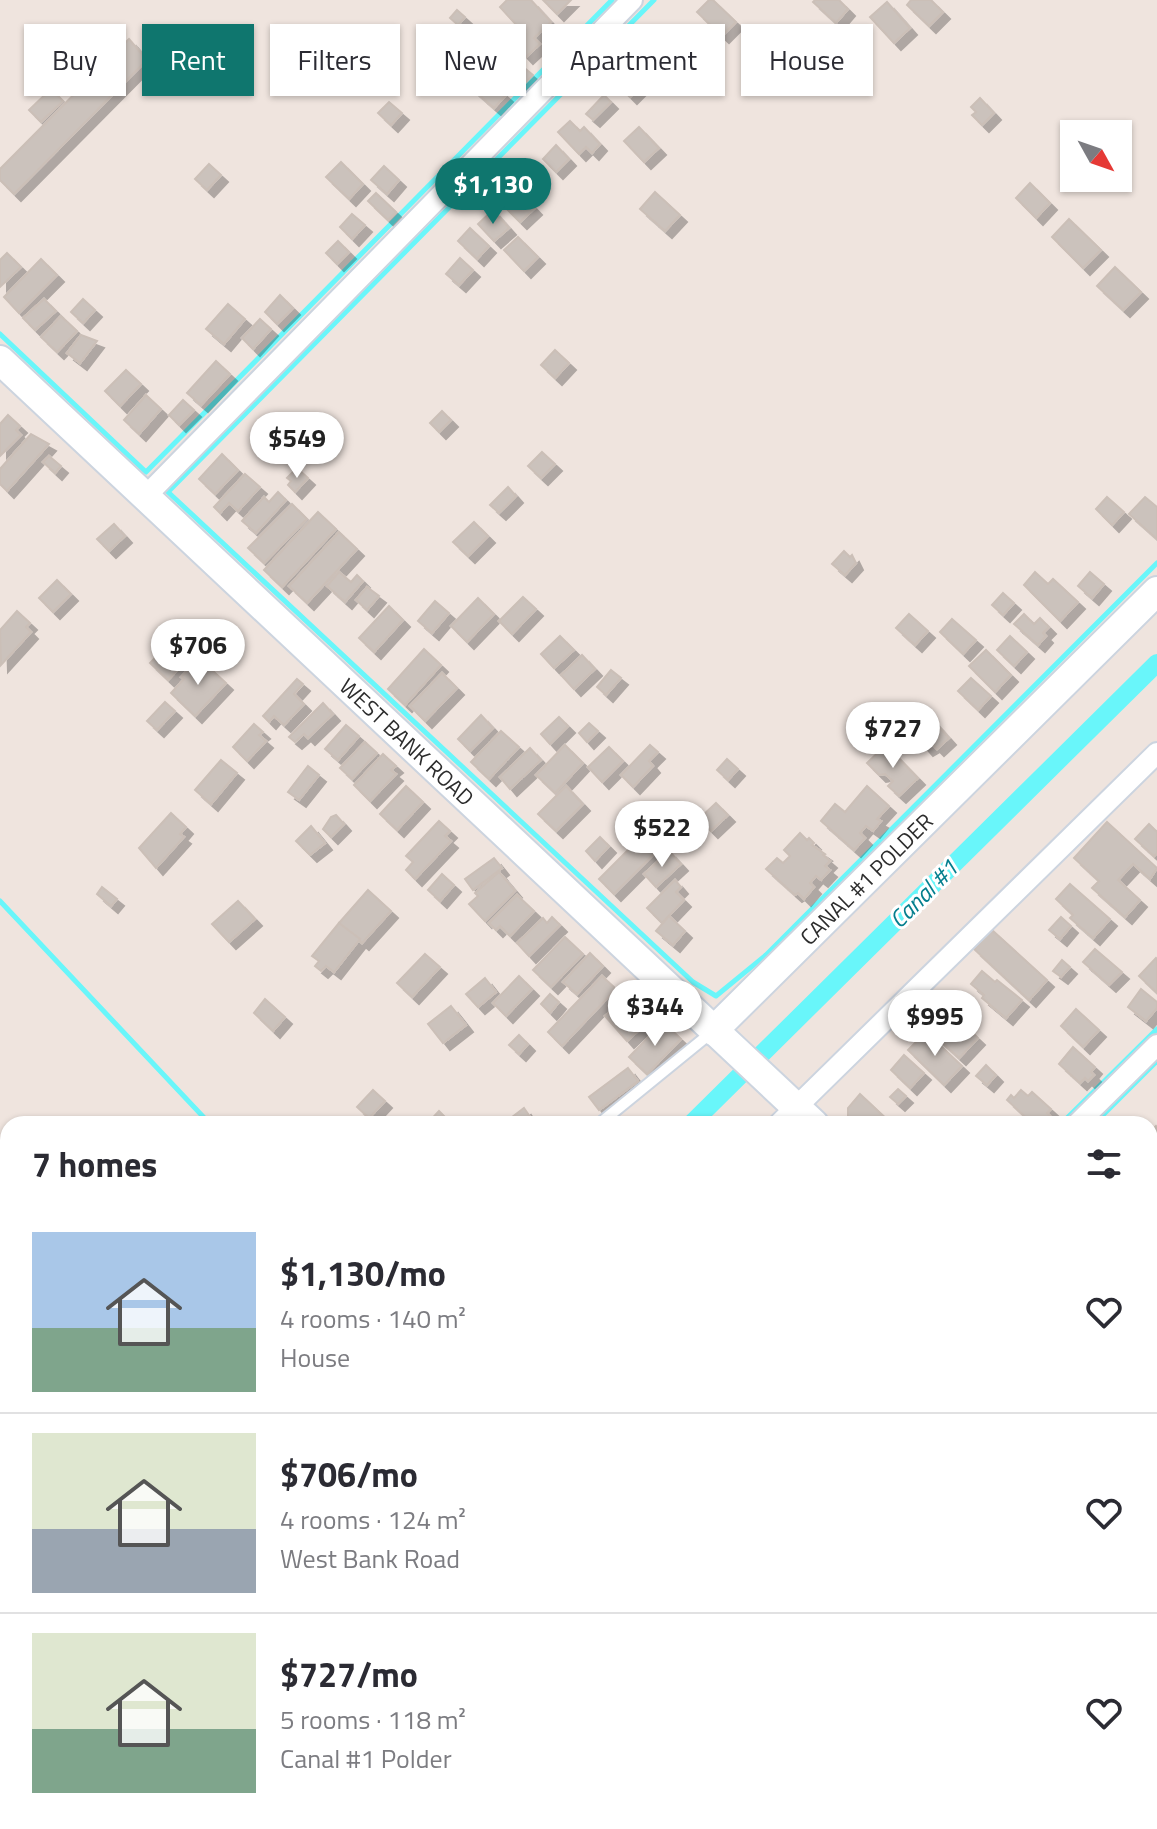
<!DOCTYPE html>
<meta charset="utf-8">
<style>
:root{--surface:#fff;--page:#f7f7f7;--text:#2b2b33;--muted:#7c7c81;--line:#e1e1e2;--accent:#0f766e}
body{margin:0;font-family:"Titillium Web",sans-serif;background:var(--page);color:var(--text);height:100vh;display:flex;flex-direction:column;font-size:30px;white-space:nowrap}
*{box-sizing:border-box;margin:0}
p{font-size:26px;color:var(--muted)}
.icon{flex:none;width:44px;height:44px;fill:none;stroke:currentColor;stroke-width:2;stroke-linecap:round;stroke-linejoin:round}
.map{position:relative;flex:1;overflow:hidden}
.side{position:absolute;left:0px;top:1116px;width:1158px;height:714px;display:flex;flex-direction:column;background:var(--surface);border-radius:24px 24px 0 0;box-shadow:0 2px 6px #0004}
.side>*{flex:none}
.hud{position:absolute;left:24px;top:24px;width:1110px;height:72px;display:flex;gap:16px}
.needle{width:52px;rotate:130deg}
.controls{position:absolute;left:1060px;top:120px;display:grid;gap:16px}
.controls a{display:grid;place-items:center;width:72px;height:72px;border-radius:0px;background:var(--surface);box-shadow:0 2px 6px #0004;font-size:40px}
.price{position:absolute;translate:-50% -68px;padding:0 18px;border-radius:28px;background:#fff;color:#222;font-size:26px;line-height:52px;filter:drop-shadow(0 2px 4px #0008)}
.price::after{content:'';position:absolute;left:50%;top:48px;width:24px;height:18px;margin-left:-12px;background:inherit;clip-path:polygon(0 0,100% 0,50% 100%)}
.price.selected{background:var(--accent);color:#fff}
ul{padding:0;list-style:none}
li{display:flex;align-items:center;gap:24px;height:200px;padding:0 32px}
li+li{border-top:2px solid var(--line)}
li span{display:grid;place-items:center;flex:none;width:224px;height:160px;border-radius:0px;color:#555}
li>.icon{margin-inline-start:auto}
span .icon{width:96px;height:96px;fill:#fffc;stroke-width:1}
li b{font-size:34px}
h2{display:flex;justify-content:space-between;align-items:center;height:96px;padding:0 32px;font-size:34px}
.tag{padding:0 28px;border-radius:0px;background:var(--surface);box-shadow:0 2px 6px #0004;font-size:28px;line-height:72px}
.tag.selected{background:var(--accent);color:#fff}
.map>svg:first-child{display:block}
.water{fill:#69f6fa}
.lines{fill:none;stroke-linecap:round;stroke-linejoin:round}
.stream{stroke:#69f6fa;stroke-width:5}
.canal{stroke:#69f6fa;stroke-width:18}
.building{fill:#cbc2bc;stroke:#cbbfb7;stroke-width:2;filter:url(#shadow)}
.lane-casing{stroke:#ccd4df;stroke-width:14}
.street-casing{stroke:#ccd4df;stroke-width:24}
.secondary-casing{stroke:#ccd4df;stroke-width:32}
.lane{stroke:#fff;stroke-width:10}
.street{stroke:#fff;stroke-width:20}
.secondary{stroke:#fff;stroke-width:28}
.labels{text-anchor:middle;stroke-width:6;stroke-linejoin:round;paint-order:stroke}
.street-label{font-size:22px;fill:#2d2d2d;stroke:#fff}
.water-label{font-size:24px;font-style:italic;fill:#047f8e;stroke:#fff}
</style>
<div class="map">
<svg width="1157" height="1829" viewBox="0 0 1157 1829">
<defs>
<filter id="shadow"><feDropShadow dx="7" dy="7" stdDeviation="0" flood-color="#0004"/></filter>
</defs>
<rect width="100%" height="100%" fill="#efe4de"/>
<!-- water -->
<path class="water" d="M0,1193L8,1204V1822H345L348,1829H0Z"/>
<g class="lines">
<!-- stream -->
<g class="stream">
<path d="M654,0L168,492L693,982L716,996L766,955L1157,563"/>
<path d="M0,334L146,472L612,0"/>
<path d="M0,901L210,1124"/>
<path d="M1061,1124L1157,1029"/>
<path d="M1094,1124L1157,1061"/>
<path d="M1150,1405L1157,1415"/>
</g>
<!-- canal -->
<path class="canal" d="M691,1124L1157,663"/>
</g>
<!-- building -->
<g class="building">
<path d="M507,0H531L551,22L534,38L540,44L526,57L510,40L521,30L500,7Z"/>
<path d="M543,0H571L557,14Z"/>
<path d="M709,0H713L736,22L722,36L697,12Z"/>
<path d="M815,0H839L848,9L836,23L813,2Z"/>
<path d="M911,0H931L943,12L929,26L907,5Z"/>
<path d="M887,2L910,28L894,43L870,17Z"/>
<path d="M457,10L465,17L458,25L450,18Z"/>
<path d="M129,39L147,60L14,194L0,180V169Z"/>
<path d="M635,44L648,57L639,66L626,54Z"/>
<path d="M503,50L518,64L506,77L491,63Z"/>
<path d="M473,66L506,95L494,108L461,79Z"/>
<path d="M522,66L533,75L519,89L508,79Z"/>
<path d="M634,73L644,83L630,97L620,87Z"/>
<path d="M51,89L63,101L41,122L29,110Z"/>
<path d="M604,95L611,102L593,120L586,114Z"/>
<path d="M980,98L994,113L982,125L972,115L976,112L971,107Z"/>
<path d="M389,102L402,113L391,125L378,113Z"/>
<path d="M570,121L580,131L584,127L600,144L592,153L586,147L579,154L558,132Z"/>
<path d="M639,127L659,148L644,162L624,141Z"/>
<path d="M556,145L569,159L556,172L543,159Z"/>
<path d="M341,162L363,184L349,199L326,177Z"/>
<path d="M209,164L221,175L207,190L195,179Z"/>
<path d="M384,166L399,180L387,194L371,180Z"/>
<path d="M1030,183L1050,203L1036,218L1016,198Z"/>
<path d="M513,185L535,208L520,222L498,200Z"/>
<path d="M655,192L680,215L665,231L640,209Z"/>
<path d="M376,193L396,212L388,220L368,201Z"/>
<path d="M493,210L509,228L494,241L478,224Z"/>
<path d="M352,214L365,225L352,239L340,227Z"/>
<path d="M1069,219L1101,250L1083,268L1052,237Z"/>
<path d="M470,228L489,246L477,259L458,241Z"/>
<path d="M518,237L538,257L524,271L504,250Z"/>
<path d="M338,241L349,252L337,264L326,253Z"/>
<path d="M7,253L21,267L0,287V260Z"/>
<path d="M460,258L473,270L459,285L446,274Z"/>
<path d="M41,259L57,275L19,313L4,297Z"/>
<path d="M1115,267L1141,292L1123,310L1097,286Z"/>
<path d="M280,295L293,308L277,324L265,312Z"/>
<path d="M44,299L56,311L35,330L23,318Z"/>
<path d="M83,299L95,310L83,323L71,312Z"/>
<path d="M228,304L245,319L224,344L206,329Z"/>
<path d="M61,316L77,331L57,352L41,337Z"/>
<path d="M260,319L271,329L253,349L242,338Z"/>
<path d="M81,335L97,341L80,363L67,353Z"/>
<path d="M555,350L569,363L555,378L541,365Z"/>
<path d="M216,361L230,374L201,405L187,393Z"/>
<path d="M126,370L141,384L120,406L105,391Z"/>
<path d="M146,395L161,409L139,434L124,420Z"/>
<path d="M183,400L194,410L179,425L169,415Z"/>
<path d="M442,411L451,420L439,432L430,423Z"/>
<path d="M8,415L20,426L16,430L21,435L0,456V424Z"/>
<path d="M31,434L49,444L7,491L0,484V469Z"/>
<path d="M542,452L555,464L541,478L528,466Z"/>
<path d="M222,454L238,470L215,494L199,479Z"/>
<path d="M49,456L61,466L55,473L43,462Z"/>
<path d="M297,468L308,478L295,492L288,485L291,481L287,478Z"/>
<path d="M245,474L260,487L238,511L229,503L220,513L214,507Z"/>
<path d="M508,487L516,496L499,513L490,505Z"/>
<path d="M278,492L286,500L256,533L242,521L264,497L269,502Z"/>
<path d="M1107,497L1124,512L1112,525L1096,509Z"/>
<path d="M1145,497L1157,507V539L1129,514Z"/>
<path d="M292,504L307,519L264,563L248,548Z"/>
<path d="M318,512L336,529L282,587L264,570Z"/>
<path d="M474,522L488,536L468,556L453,542Z"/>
<path d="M114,524L125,536L109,551L97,539Z"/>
<path d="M339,532L357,549L307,603L289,586Z"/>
<path d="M844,551L850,557L852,555L856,563L845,575L832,564Z"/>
<path d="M339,572L351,582L357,575L363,581L345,602L327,586Z"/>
<path d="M1035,572L1048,584L1053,579L1078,602L1060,621L1024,585Z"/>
<path d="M1090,572L1104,584L1092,598L1078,586Z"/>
<path d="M57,580L71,594L53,612L39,598Z"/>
<path d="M367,587L379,596L367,610L356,600Z"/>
<path d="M1003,593L1014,603L1003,615L992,605Z"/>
<path d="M523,597L536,609L512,634L499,621Z"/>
<path d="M478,598L494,614L467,642L451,626Z"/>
<path d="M435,601L449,613L432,633L418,621Z"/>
<path d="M389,606L403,620L374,652L359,638Z"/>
<path d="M17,611L30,623L26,627L31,632L1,665L0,630Z"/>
<path d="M909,614L928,631L915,645L896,628Z"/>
<path d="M1024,614L1034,624L1040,618L1049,627L1043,633L1046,636L1038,645L1014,624Z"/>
<path d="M952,619L976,640L963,654L940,632Z"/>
<path d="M185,627L202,644L168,680L150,663Z"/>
<path d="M560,636L574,650L554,668L541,654Z"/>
<path d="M1010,636L1027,652L1014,666L997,650Z"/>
<path d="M424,649L441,665L405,705L388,689Z"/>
<path d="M986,650L1011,675L995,692L969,666Z"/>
<path d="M582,655L595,669L574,689L561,675Z"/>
<path d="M199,658L226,683L195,716L171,693L184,679L181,677Z"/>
<path d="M611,670L621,678L606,695L597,687Z"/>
<path d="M442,673L457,688L425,721L410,706Z"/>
<path d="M971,678L991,696L978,710L958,691Z"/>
<path d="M297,679L303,684L294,694L304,704L284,725L274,716L269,722L263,716Z"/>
<path d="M165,702L175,711L157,730L147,721Z"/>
<path d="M323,703L333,714L308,738L304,734L295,742L289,737Z"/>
<path d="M922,708L949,738L937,749L933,745L926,749L904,724Z"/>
<path d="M481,715L493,728L470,751L458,739Z"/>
<path d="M559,717L568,726L550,744L541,734Z"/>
<path d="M589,723L598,731L587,742L579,733Z"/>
<path d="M254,724L263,732L259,735L266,741L247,761L233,747Z"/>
<path d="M346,725L359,736L338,760L325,749Z"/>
<path d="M501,731L519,747L489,779L471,762Z"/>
<path d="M365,742L377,753L352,779L340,768Z"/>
<path d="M565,745L583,763L555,793L536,775Z"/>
<path d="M650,745L658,752L649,761L653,766L633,787L621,775Z"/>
<path d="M886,745L918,778L899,796L888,786L893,781L885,774L879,775L867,763Z"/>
<path d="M609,747L623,761L602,782L588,767Z"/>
<path d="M530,748L541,760L510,789L500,777Z"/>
<path d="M383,754L396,766L391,770L396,774L370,801L354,785Z"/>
<path d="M727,759L738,769L728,780L717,770Z"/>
<path d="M221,760L237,773L211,804L195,790Z"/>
<path d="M308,766L319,775L299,800L288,792Z"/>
<path d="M406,786L423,802L397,830L380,814Z"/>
<path d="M566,786L583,804L556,831L538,814Z"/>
<path d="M867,786L889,806L877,819L881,821L873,831L866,826L860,833L865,838L854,850L821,821L835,804L845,812Z"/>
<path d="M716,803L728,815L711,831L699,819Z"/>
<path d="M171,813L186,827L180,834L184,837L156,868L139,848Z"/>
<path d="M336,815L344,824L331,837L323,829L331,817Z"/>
<path d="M439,821L450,831L445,836L451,841L415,879L406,870L413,862L406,856Z"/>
<path d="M1107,822L1157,868L1150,879L1133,864L1118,880L1140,900L1125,917L1092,888L1099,881L1074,858Z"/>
<path d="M1149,824L1157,832V853L1154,856L1135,839Z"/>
<path d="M311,826L325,843L310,855L296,841Z"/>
<path d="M800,833L807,840L809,838L814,843L812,845L825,854L823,855L830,861L825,866L830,870L821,880L816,876L810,883L814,887L804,899L798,893L795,895L766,869L777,858L783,863L790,856L784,850Z"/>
<path d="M643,835L658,850L614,894L599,879Z"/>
<path d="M600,837L609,846L595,861L586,851Z"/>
<path d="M669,851L681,864L656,887L644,874Z"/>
<path d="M494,858L502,868L473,890L465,879Z"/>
<path d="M499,872L515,891L485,921L469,904L478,896L475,893Z"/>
<path d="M442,874L454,885L440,901L428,890Z"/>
<path d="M675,880L681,887L676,892L684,900L662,923L647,908Z"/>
<path d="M1070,884L1110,919L1093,938L1070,918L1073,915L1056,899Z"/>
<path d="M102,887L117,899L111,906L97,894Z"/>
<path d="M368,890L391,911L362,943L339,923Z"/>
<path d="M517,895L534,911L510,936L500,926L496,930L489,923Z"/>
<path d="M238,901L255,919L229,942L212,924Z"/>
<path d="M669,916L685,931L673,945L656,931Z"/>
<path d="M552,917L560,925L529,956L517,943L543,918L547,923Z"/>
<path d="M1061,917L1071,926L1060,939L1049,930Z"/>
<path d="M339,923L360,939L334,972L326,966L321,971L315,966L319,961L312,956Z"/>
<path d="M992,930L1047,980L1029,1000L974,949Z"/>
<path d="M565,937L583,954L551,987L533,970Z"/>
<path d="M1095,949L1122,972L1109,985L1083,962Z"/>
<path d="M590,953L603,966L577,994L563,982Z"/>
<path d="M425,954L440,967L412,997L397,983Z"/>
<path d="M1156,958L1157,959V993L1139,976Z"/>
<path d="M1062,960L1070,967L1061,977L1053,971Z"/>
<path d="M982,971L995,982L997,980L1022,1000L1006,1018L982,998L984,995L971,984Z"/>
<path d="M519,976L532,989L506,1016L493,1003Z"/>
<path d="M602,976L616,989L562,1046L548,1032Z"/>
<path d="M485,978L496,992L478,1007L466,994Z"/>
<path d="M1141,989L1157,1002V1008L1146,1021L1128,1007Z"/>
<path d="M550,994L559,1002L550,1013L541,1004Z"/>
<path d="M627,996L650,1020L627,1041L605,1016Z"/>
<path d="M265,999L285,1017L273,1031L254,1013Z"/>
<path d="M943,1005L978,1038L959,1058L926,1028L933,1020L930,1018Z"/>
<path d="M451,1006L466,1025L443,1043L428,1024Z"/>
<path d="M1076,1009L1099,1030L1083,1047L1061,1026Z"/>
<path d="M663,1022L681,1039L647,1074L629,1057Z"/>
<path d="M926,1032L962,1066L944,1085L908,1050Z"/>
<path d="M519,1035L528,1044L519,1054L509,1045Z"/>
<path d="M1073,1047L1095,1067L1091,1072L1094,1075L1088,1081L1085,1078L1080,1083L1059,1064Z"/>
<path d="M904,1055L924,1073L910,1088L891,1070Z"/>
<path d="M986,1065L996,1075L987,1085L976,1076Z"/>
<path d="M628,1068L638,1081L599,1110L589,1097Z"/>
<path d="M898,1089L906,1096L898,1104L890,1097Z"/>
<path d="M373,1090L385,1101L369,1118L357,1107Z"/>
<path d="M1021,1090L1028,1096L1032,1092L1051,1109L1047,1113L1051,1117L1045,1124L1041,1120L1033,1124L1007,1100L1011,1095L1014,1098Z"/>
<path d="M860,1094L892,1124H856L848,1116V1108Z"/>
<path d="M524,1108L533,1121L529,1124H503Z"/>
<path d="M439,1111L446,1118L442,1123L443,1124H427Z"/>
<path d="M1156,1126L1157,1127V1154L1150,1147L1154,1140L1150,1132Z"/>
<path d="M706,1822H733L726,1829H713Z"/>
<path d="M783,1822H818L826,1829H790Z"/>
<path d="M1114,1822H1141L1146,1827L1106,1829Z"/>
</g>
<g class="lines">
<defs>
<g id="lane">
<path d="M599,1124L712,1032"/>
<path d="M1150,1610L1157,1603"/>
</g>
<g id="street">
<path d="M145,497L632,0"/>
<path d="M779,1124L1157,753"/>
<path d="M1077,1124L1157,1045"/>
<path d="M643,1822L650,1829"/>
</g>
<g id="secondary">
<path id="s1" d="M0,360L814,1124"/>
<path id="s2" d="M713,1031L1157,591"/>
<path d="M1150,1452L1157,1462"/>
</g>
</defs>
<!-- lane casing -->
<use href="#lane" class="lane-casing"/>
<!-- street casing -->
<use href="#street" class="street-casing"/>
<!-- secondary casing -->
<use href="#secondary" class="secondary-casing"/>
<!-- lane -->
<use href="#lane" class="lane"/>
<!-- street -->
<use href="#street" class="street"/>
<!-- secondary -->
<use href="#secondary" class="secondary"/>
</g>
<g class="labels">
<!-- street labels -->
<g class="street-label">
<text dy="8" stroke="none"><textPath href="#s1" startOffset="558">WEST BANK ROAD</textPath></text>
<text dy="8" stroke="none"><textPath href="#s2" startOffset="216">CANAL #1 POLDER</textPath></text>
</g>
<!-- water labels -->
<g class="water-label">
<text transform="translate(924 894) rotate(-45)" y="8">Canal #1</text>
</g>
</g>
</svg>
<div class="controls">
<a><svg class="needle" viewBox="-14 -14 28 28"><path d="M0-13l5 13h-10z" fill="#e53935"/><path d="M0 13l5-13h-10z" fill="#7c7c81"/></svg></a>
</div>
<b class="price selected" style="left:493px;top:226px">$1,130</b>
<b class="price" style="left:297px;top:480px">$549</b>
<b class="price" style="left:198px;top:687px">$706</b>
<b class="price" style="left:893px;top:770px">$727</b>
<b class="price" style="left:662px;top:869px">$522</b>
<b class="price" style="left:655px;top:1048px">$344</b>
<b class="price" style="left:935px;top:1058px">$995</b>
<div class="hud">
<a class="tag">Buy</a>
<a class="tag selected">Rent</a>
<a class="tag">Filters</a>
<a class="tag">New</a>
<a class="tag">Apartment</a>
<a class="tag">House</a>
</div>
<section class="side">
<h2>7 homes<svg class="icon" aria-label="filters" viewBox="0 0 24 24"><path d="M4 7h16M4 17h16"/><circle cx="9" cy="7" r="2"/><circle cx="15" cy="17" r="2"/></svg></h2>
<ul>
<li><span style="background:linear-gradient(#a9c7e8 60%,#7fa58c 0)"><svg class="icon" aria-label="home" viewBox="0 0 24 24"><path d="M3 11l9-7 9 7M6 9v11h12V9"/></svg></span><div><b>$1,130/mo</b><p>4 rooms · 140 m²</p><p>House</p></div><svg class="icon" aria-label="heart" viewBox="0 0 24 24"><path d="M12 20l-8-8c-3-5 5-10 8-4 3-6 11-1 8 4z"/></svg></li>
<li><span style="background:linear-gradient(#dfe7d0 60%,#9aa5b1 0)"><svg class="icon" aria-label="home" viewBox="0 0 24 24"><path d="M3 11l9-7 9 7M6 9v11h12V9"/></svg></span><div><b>$706/mo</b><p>4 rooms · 124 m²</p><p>West Bank Road</p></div><svg class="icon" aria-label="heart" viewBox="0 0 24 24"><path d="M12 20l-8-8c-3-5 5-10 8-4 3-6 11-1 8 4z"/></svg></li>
<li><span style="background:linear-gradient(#dfe7d0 60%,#7fa58c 0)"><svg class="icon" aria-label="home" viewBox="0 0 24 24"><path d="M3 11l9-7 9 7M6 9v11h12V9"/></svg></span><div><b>$727/mo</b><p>5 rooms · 118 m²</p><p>Canal #1 Polder</p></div><svg class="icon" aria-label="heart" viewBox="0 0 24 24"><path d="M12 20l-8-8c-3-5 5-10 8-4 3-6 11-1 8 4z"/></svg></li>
</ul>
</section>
</div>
